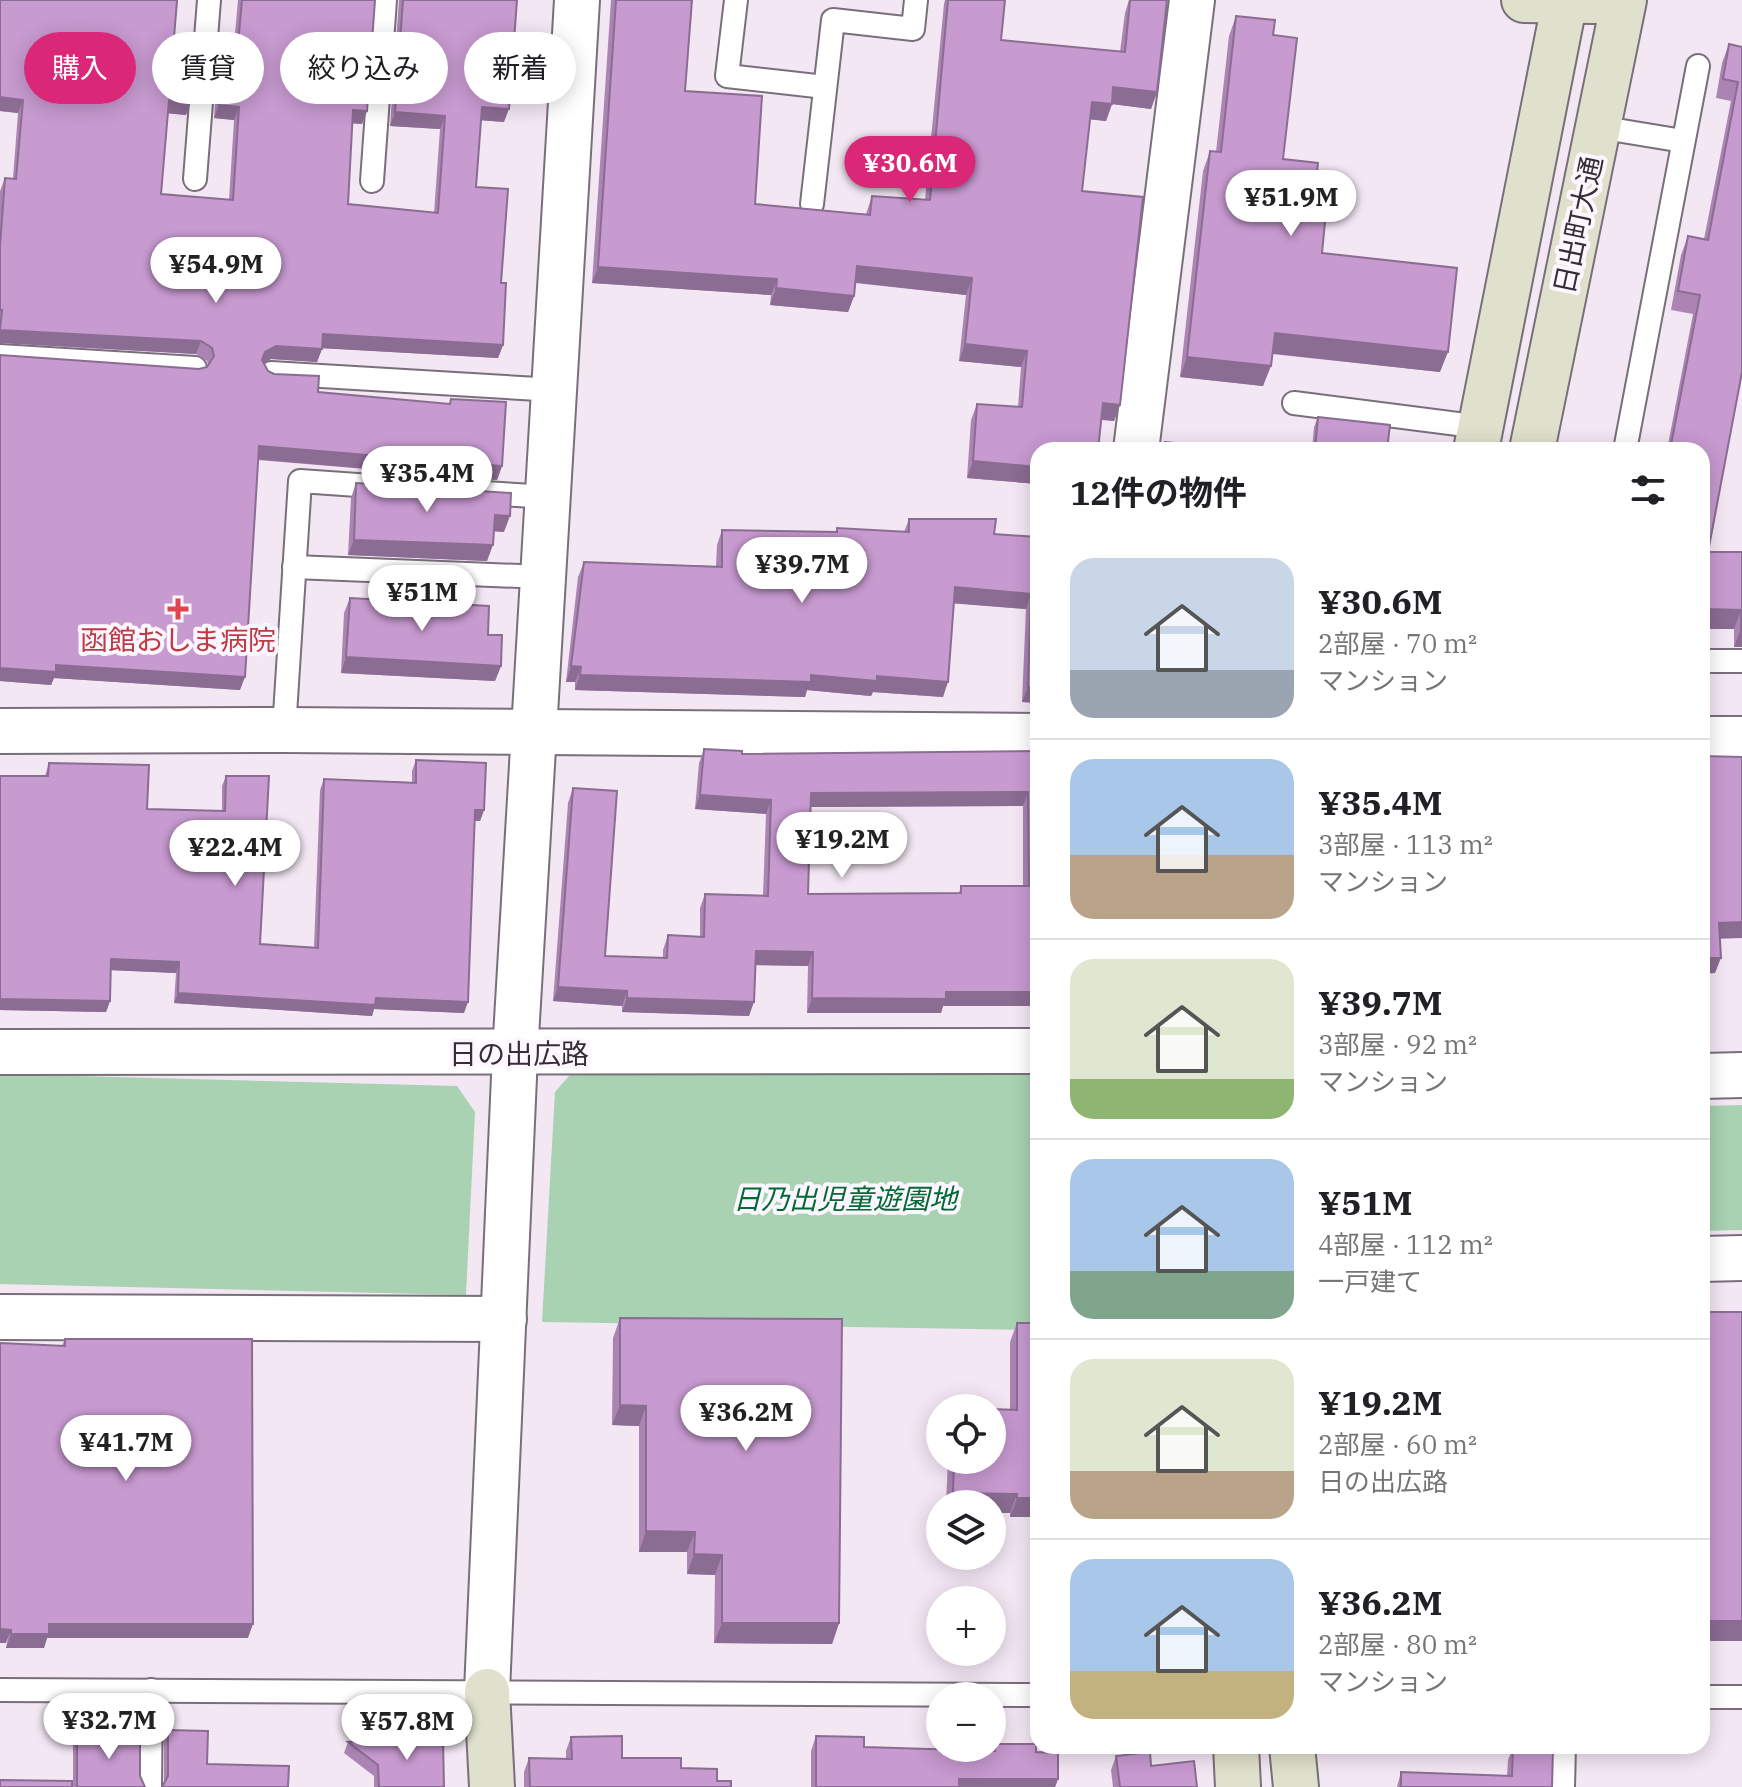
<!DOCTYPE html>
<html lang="ja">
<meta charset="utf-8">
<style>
:root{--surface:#fff;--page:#f2f2f2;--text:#202124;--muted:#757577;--line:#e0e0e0;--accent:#db2777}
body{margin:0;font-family:"IBM Plex Serif","Noto Sans JP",serif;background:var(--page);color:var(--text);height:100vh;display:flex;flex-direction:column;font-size:30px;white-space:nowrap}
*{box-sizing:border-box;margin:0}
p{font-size:26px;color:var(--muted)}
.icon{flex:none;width:44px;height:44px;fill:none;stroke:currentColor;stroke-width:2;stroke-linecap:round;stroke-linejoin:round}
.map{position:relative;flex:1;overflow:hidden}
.panel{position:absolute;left:1030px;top:442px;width:680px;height:1312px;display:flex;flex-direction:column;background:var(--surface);border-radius:24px;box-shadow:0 4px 20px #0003}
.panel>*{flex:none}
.banner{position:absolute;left:24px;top:32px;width:760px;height:72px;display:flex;gap:16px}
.tools{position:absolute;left:926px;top:1394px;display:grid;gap:16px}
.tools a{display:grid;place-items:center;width:80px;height:80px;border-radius:50%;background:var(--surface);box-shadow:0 4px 20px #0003;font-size:40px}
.price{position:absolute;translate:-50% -68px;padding:0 18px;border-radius:28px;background:#fff;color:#222;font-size:26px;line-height:52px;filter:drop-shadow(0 2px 4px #0008)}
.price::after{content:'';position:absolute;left:50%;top:48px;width:24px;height:18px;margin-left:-12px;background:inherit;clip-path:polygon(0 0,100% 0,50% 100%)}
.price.current{background:var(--accent);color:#fff}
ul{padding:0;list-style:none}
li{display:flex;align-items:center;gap:24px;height:200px;padding:0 40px}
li+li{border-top:2px solid var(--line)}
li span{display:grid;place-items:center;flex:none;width:224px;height:160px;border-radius:24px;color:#555}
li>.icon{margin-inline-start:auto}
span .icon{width:96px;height:96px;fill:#fffc;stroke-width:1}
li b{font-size:34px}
h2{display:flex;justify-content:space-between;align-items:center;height:96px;padding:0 40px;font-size:34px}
.chip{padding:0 28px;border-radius:36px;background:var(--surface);box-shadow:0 4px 20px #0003;font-size:28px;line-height:72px}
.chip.current{background:var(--accent);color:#fff}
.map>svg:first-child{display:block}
.green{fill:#a8d2b2}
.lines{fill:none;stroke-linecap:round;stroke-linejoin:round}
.lane-casing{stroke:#796f7b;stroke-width:26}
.street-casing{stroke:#796f7b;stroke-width:48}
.secondary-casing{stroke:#796f7b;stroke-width:48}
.lane{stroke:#fff;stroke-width:22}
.street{stroke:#fff;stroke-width:44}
.secondary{stroke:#e0e1cc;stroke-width:44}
.wall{fill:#ab84b3;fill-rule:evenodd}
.shaded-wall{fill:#8b6c92}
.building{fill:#c79ad0;stroke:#8b6c92;stroke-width:2;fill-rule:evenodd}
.health-dot{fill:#e0444e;stroke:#fdf6fe;stroke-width:3}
.labels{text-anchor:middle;stroke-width:8;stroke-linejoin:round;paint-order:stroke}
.street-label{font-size:28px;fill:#332f34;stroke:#fdf6fe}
.health-label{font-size:28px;fill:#be3a42;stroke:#fdf6fe}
.park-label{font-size:28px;font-style:italic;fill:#016933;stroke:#fdf6fe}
</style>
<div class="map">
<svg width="1742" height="1787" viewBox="0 0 1742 1787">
<rect width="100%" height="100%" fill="#f3e7f4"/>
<!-- green -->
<g class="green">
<path d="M574,1070L1038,1072V1330L542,1322L555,1092Z"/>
<path d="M0,1074L457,1086L475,1112L466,1295L0,1284Z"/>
<path d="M1742,1105V1230L1702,1231V1106Z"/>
</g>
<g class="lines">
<defs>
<g id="lane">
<path d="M736,0L727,76L825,87"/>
<path d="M1598,127L1683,141"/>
<path d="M195,179L209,0"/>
<path d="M372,181L385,0"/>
<path d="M812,204L833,20L913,29L916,0"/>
<path d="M0,356L195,368"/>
<path d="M271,373L555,390"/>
<path d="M1294,403L1481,427"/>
<path d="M1625,450L1698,66"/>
<path d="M484,493L549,497"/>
<path d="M294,567L544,577"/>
<path d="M1707,661H1742"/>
<path d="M284,730L300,481L386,487"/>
<path d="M0,1690L1038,1695"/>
<path d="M1702,1697H1742"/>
<path d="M150,1787L151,1690"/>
<path d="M1563,1787L1564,1746"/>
</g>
<g id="street">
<path d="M1136,450L1192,0"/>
<path d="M0,731L284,730L1038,736"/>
<path d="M1702,739H1742"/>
<path d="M0,1052L1038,1051"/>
<path d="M1702,1076L1742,1075"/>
<path d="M1702,1259L1742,1258"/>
<path d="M0,1317L504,1319"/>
<path d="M487,1691L515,1054L577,0"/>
</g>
<g id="secondary">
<path d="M1524,0L1594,1"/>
<path d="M1476,450L1565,0"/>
<path d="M1532,450L1624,0"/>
<path d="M487,1691L492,1787"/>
<path d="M1236,1746L1238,1787"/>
<path d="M1292,1746L1296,1787"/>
</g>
</defs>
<!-- lane casing -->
<use href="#lane" class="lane-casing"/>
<!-- street casing -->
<use href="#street" class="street-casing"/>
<!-- secondary casing -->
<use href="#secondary" class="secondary-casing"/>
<!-- lane -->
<use href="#lane" class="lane"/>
<!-- street -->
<use href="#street" class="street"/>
<!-- secondary -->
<use href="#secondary" class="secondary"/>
</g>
<!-- wall -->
<g class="wall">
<path d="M0,0H178L173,50L186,115L168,113L161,194L229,200L234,120L214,118L218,68L223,55L233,56L238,0H375L367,111L362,124L352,123L348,204L434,213L440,129L390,126L399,0H517L504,122L481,120L476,187L501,283L503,345L498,358L322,348L317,362L271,359L263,363L268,371L318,392L449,404L451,399L502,466L497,480L258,460L240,690L54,678L51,685L0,681V355L199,369L207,367L208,365L207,361L196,354L0,343V191L5,178H13L18,113L0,111Z"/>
<path d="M611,0H692L685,91L755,204L866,214L872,196L925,200L944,4L945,0H1005L1001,40L1120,52L1125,13L1129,0H1167L1157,92L1151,109L1112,104L1106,121L1090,119L1082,191L1120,405L1114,421L1101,420L1038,450V484L967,478L971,420L977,404L1018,407L1021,367L959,361L966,295L855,283L854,296L848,312L770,305L771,295L592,283Z"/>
<path d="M1236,16L1273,35L1283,159L1314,201L1322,253L1440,372L1272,354L1263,386L1180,377L1203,171L1210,151L1216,152L1229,36Z"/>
<path d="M1729,44L1742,47L1708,552H1742V647H1734V629H1702V450H1667L1693,314L1671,310L1681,255L1688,236L1704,239L1731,101L1716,98L1722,63Z"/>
<path d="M1318,417L1387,450H1312L1314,427Z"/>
<path d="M356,483L504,532L494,531L487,561L348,555L351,498Z"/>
<path d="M909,519L994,534L1038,537V703L1022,702L1026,609L953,603L943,697L873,692L871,696L807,690L805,697L575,690V682H566L578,577L584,562L716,566L717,545L722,530L836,532L837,528L904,532Z"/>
<path d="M350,598L488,635L501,666L495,681L341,673L344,613Z"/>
<path d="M704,749L742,754L1038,751V1006H943L941,1013H807L808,966L756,965L749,1016L622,1012V1006L553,1001L568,803L573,788L605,956L663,958V950L668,935L700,937V908L705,894L763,895L766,814L695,809L699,763ZM1023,806V886H961L959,893L808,894L811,807Z"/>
<path d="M416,760L484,810L480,821H475L464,1013L374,1009L372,1016L174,1003L176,973L111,970L110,1001L106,1012L0,1010V776H45L49,763L147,809L222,811V786L226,776L260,944L314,947L320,790L324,779L412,782V771Z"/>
<path d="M620,1318L839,1623L832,1644L714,1643L715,1575L687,1574V1552H639V1426L612,1425L613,1338Z"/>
<path d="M1017,1323H1038V1517H1010V1513L992,1504H946L948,1460H992L1010,1410V1342Z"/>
<path d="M65,1339L248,1638H47L44,1648H6L62,1346Z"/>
<path d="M168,1730L207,1764L164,1784V1741Z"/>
<path d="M77,1734L140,1776L145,1787H73V1745Z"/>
<path d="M816,1736L864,1747L993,1751L995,1744L1036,1752L1058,1779L1055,1787H811V1751Z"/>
<path d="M571,1737L622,1758L681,1768L731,1787H524V1772L529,1758L566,1759V1751Z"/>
<path d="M348,1742L444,1787H374V1776L344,1753Z"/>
<path d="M1513,1747L1552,1787H1397L1401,1772L1507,1776L1508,1760Z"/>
<path d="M1116,1756L1151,1766L1197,1787H1113L1111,1770Z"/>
</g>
<!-- shaded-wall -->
<g class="shaded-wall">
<path d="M1113,87L1157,92L1151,109L1112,104L1106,121L1086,119L1092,102Z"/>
<path d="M0,97L23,100L18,113L0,111Z"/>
<path d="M169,100L191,102L186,115L164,113Z"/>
<path d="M219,105L239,107L234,120L214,118Z"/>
<path d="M482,107L509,109L504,122L477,120Z"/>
<path d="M353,110L367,111L362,124L348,123Z"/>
<path d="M395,112L445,116L440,129L390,126Z"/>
<path d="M857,266L972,278L966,295L851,282Z"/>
<path d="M598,267L777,279L771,295L592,283Z"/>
<path d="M776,288L854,296L848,312L770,305Z"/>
<path d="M0,330L201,341L196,354L0,343Z"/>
<path d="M1275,333L1448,352L1440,372L1268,353Z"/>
<path d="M323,334L503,345L498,358L318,348Z"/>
<path d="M965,344L1027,351L1021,367L959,361Z"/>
<path d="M276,346L322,349L317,362L271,359L260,365L265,352Z"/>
<path d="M1187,357L1271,366L1263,386L1180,377Z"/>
<path d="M1103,403L1120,405L1114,421L1097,419Z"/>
<path d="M259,446L502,466L497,480L254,459Z"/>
<path d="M973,461L1038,467V484L967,478Z"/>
<path d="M495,515L510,516L504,532L489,531Z"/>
<path d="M354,540L493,545L487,561L348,555Z"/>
<path d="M955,587L1031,594L1026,609L949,603Z"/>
<path d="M1702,602H1708L1702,618Z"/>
<path d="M1708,609L1741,610L1734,629H1702Z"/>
<path d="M1741,628H1742V647H1734Z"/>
<path d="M346,657L501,666L495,681L341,673Z"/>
<path d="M56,665L245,677L240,690L54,678L51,685L0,681V668Z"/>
<path d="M571,666L581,667L575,682H566Z"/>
<path d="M580,675L877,676L948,682L943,697L873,692L871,696L807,690L805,697L575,690Z"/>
<path d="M1028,687L1038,688V703L1022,702Z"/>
<path d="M1028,792L1023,806L806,807L811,793Z"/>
<path d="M700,795L771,800L766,814L695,809Z"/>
<path d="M475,810H484L480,821H471Z"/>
<path d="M1742,922V938L1713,939L1719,923Z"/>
<path d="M756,951L813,952L808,966L751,965Z"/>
<path d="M1702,958H1721L1715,973L1702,974Z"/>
<path d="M111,959L179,962L176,973L107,970Z"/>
<path d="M558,987L627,991L622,1006L553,1001Z"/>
<path d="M946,992H1038V1006H943L941,1013H807L812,998Z"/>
<path d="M178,993L376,998L468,1002L464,1013L374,1009L372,1016L174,1003Z"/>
<path d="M627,998L754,1002L749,1016L622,1012Z"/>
<path d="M0,999L110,1001L106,1012L0,1010Z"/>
<path d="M620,1405L646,1406L639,1426L612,1425Z"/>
<path d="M953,1493L1017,1494L1010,1513H992V1504H949Z"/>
<path d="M1017,1498H1038V1517H1010Z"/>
<path d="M646,1531L695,1532L687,1552H639Z"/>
<path d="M694,1554L722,1555L715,1575L687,1574Z"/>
<rect x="1702" y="1621" width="40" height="20"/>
<path d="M722,1623H839L832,1644L714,1643Z"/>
<path d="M49,1624H253L248,1638H47L44,1648H6L11,1634Z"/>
<path d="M0,1629L11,1630L6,1643H0Z"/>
<path d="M959,1779H1058L1055,1787H956Z"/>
</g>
<!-- building -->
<g class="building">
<path d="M0,0H177L173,50L195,52L191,102L169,100L161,194L233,200L239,107L219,105L223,55L237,56L242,0H375L367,111L353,110L348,204L438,213L445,116L395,112L403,0H517L509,109L482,107L476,187L508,189L501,283H506L503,345L323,334L322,349L276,346L265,352L262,360L268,371L274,374L319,376L318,392L450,404L451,399L506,402L502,466L259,446L245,677L56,665V672L0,668V355L199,369L207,367L214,356L212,348L201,341L0,330L2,310H0V246L5,178L16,179L23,100L0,97Z"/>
<path d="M616,0H692L685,91L762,96L755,204L870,215L872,196L930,200L948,0H1005L1001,40L1125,52L1130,0H1167L1157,92L1113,87L1112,104L1092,102L1082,191L1143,197L1120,405L1103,403L1098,450H1038V467L973,461L977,404L1022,407L1027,351L965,344L972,278L857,266L854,296L776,288L777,279L598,267Z"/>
<path d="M1236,16L1275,20L1273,35L1297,38L1283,159L1318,163L1314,201L1327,202L1322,253L1457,268L1448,352L1275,333L1271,366L1187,357L1210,151L1221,152Z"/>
<path d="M1729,44L1742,47V372L1708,552H1742V628H1741V610L1708,609V602H1702V450H1670L1700,295L1678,291L1688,236L1708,240L1738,82L1723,79Z"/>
<path d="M1318,417L1390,425L1387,450H1315Z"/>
<path d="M1165,442L1244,450H1165Z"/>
<path d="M356,483L511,493L510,516L495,515L493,545L354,540Z"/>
<path d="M909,519H996L994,534L1038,537V688L1028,687L1031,594L955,587L948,682L877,676V681L811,675V682L580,675L581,667L571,666L584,562L722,567V530L837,532V528L909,532Z"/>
<path d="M350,598L489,606L488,635H502L501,666L346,657Z"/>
<path d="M704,749L742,751V754L1038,751V992H946V999L812,998L813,952L756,951L754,1002L627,998V991L558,987L573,788L617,791L605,956L667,958L668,935L704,937L705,894L768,896L771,800L700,795ZM1028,792L1029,886H961V893L808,894L811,793Z"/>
<path d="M1702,756L1742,757V922L1719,923L1721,958H1702Z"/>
<path d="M416,760L486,763L484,810H475L468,1002L376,998L375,1005L178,993L179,962L111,959L110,1001L0,999V776H48L49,763L149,765L147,809L225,811L226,776H269L260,944L318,948L324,779L416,783Z"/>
<rect x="1702" y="1312" width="40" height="309"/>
<path d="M620,1318L842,1319L839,1623H722V1555L694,1554L695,1532L646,1531V1406L620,1405Z"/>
<path d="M1017,1323H1038V1498H1017V1494L953,1493L954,1460H992V1409L1017,1410Z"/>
<path d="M65,1339H252L253,1624H49V1634H11V1630L0,1629V1343L65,1346Z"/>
<path d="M168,1730L208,1731L207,1764L289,1766L288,1787H162L168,1776Z"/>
<path d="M77,1734L140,1735V1776L145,1787H77Z"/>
<path d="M622,1736V1758H681V1768L717,1769V1781H731V1787H530L529,1758L572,1759L571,1737Z"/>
<path d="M816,1736L864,1737V1747L995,1751V1744H1036V1752L1058,1753V1779H959V1787H816Z"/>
<path d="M443,1739L444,1787H379L378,1765L348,1742Z"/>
<path d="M1513,1747L1553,1749L1552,1787H1401V1772L1512,1776Z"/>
<path d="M1150,1752L1151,1766L1194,1761L1197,1787H1120L1116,1756Z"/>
<path d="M0,1780L72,1781V1787H0Z"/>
</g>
<!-- markers -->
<path class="health-dot" d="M174 597h8v8h8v8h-8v8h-8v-8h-8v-8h8z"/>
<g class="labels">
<!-- street labels -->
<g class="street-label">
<text transform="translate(1578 225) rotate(-78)" y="10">日出町大通</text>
<text x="519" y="1064">日の出広路</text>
</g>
<!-- health labels -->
<g class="health-label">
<text x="178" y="650">函館おしま病院</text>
</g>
<!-- park labels -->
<g class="park-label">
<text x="845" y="1209">日乃出児童遊園地</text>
</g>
</g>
</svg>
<div class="tools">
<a><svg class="icon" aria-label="locate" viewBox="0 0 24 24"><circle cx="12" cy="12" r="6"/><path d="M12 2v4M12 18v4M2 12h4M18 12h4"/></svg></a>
<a><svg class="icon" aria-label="layers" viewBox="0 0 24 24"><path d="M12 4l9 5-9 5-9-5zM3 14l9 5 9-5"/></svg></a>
<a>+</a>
<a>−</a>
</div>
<b class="price current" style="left:910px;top:204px">¥30.6M</b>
<b class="price" style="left:1291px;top:238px">¥51.9M</b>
<b class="price" style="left:216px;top:305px">¥54.9M</b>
<b class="price" style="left:427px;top:514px">¥35.4M</b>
<b class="price" style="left:802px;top:605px">¥39.7M</b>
<b class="price" style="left:422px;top:633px">¥51M</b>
<b class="price" style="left:842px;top:880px">¥19.2M</b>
<b class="price" style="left:235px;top:888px">¥22.4M</b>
<b class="price" style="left:746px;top:1453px">¥36.2M</b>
<b class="price" style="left:126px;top:1483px">¥41.7M</b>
<b class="price" style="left:109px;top:1761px">¥32.7M</b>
<b class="price" style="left:407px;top:1762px">¥57.8M</b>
<div class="banner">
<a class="chip current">購入</a>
<a class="chip">賃貸</a>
<a class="chip">絞り込み</a>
<a class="chip">新着</a>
</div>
<section class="panel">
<h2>12件の物件<svg class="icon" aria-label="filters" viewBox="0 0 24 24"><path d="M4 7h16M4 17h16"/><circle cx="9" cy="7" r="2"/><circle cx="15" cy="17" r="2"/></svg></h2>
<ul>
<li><span style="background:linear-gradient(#c9d6e8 70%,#9aa5b1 0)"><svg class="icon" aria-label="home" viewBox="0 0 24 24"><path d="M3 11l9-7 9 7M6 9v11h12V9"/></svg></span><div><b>¥30.6M</b><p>2部屋 · 70 m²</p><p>マンション</p></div></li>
<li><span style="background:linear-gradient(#a9c7e8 60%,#b9a48a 0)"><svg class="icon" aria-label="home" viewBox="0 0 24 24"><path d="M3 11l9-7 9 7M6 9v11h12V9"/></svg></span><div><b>¥35.4M</b><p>3部屋 · 113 m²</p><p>マンション</p></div></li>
<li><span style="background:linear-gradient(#dfe7d0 75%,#8fb573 0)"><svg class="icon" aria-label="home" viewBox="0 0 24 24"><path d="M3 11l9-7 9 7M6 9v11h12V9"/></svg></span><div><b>¥39.7M</b><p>3部屋 · 92 m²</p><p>マンション</p></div></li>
<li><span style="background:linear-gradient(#a9c7e8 70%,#7fa58c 0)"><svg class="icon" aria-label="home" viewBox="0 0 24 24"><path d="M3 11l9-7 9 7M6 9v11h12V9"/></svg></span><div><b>¥51M</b><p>4部屋 · 112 m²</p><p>一戸建て</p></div></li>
<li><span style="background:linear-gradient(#dfe7d0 70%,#b9a48a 0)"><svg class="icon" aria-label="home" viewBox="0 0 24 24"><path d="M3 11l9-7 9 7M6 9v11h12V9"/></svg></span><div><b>¥19.2M</b><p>2部屋 · 60 m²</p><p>日の出広路</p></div></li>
<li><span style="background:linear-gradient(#a9c7e8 70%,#c2b280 0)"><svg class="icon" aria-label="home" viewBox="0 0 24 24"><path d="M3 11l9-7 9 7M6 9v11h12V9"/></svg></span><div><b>¥36.2M</b><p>2部屋 · 80 m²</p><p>マンション</p></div></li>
</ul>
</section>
</div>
